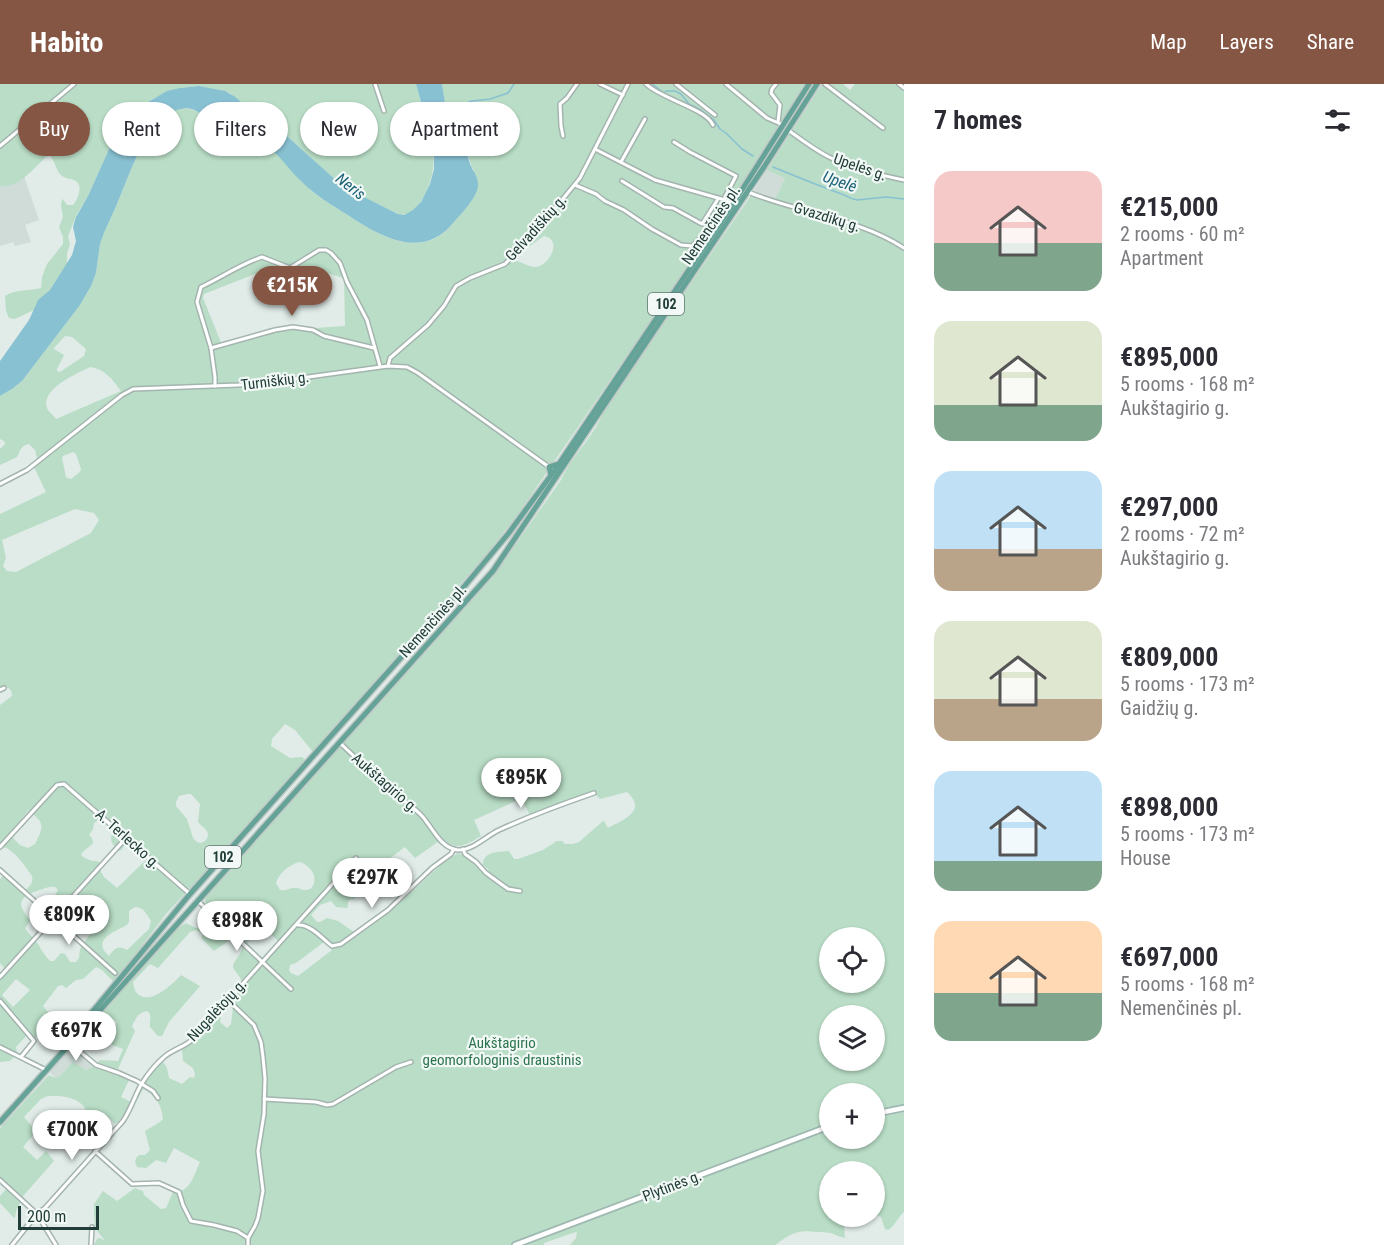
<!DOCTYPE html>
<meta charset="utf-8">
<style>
:root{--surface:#fff;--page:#f7f7f7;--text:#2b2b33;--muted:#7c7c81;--accent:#855644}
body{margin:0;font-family:"Roboto Condensed",sans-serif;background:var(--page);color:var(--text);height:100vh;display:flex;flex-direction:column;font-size:22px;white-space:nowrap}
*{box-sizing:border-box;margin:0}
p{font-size:20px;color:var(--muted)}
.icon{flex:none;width:33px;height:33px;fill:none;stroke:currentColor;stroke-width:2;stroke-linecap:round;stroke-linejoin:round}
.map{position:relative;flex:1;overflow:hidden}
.drawer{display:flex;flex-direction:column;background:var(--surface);width:480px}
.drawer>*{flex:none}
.top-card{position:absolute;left:18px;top:18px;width:570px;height:54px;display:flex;gap:12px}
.controls{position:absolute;left:819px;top:843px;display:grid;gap:12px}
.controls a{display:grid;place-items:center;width:66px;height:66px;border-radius:50%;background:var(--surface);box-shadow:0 2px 4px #0004;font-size:30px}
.scale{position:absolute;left:18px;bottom:15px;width:81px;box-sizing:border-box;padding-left:6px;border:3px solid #213d37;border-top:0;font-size:16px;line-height:21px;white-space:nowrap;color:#213d37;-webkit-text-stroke:4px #f1f8f5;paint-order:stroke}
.price{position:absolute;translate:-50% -51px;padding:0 14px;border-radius:21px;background:#fff;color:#222;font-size:20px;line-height:39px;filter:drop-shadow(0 2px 3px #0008)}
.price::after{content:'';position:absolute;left:50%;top:36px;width:18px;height:14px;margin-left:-9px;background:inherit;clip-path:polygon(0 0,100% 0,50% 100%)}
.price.on{background:var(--accent);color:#fff}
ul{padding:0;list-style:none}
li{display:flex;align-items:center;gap:18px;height:150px;padding:0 30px}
li span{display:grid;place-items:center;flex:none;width:168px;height:120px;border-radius:18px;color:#555}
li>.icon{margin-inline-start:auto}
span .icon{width:72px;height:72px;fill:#fffc;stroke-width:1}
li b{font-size:26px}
h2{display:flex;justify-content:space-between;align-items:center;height:72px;padding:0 30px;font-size:26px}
.pill{padding:0 21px;border-radius:27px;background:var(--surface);box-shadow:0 2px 4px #0004;font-size:21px;line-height:54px}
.pill.on{background:var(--accent);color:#fff}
header{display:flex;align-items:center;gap:36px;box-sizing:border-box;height:84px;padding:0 30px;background:var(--accent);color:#fff}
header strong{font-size:28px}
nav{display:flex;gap:33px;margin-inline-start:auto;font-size:21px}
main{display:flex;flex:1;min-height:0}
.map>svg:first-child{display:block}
.built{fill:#cfdcd7}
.green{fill:#b9ddc6;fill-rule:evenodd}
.water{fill:#88c1d2}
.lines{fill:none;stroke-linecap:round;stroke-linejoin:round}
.stream{stroke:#88c1d2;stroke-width:1.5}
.street-casing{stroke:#a4b4af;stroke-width:6}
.secondary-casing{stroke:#9fb8b1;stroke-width:8}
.primary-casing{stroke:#c1c9c7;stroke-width:8}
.street{stroke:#fff;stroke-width:3}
.secondary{stroke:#fff;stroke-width:4.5}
.primary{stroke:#65a297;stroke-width:5}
.labels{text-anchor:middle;stroke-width:4.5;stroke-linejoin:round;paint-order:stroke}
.shield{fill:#f1f8f5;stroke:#5f7570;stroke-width:1.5}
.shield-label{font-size:14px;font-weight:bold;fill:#213d37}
.street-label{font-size:15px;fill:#213d37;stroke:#f1f8f5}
.park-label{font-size:15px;fill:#2b744d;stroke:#f1f8f5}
.water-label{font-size:16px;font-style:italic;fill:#1b6279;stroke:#f1f8f5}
</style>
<header>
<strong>Habito</strong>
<nav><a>Map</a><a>Layers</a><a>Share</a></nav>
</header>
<main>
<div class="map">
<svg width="904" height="1161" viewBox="0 0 904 1161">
<rect width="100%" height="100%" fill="#e1ece8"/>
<!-- built -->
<g class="built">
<path d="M767,86L785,94L774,118L752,110Z"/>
<path d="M24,92L39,136L25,141L31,158L15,162L13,158L0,162V102H3L20,96Z"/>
<path d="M74,960L96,979L93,983L86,986L73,978L60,992L55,994L49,987L50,986L70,963Z"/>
</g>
<!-- green -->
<g class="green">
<path d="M0,0H73L0,59Z"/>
<path d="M77,0H416C426,41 446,73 423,114C418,123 411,130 401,131L363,113L338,98L289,54L259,33L230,9L199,2L180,4L154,14L148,18L120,48L110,63L88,112L77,130L68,152L70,161L67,169V180L50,206L36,220L34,226L15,235L9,234L6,227L5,212C15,205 29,207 41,204L42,193L47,180L63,160V153L59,143L63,133L61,121L62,116L63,115L67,121H73C77,117 83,103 77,98C72,93 65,97 59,89C55,83 55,77 50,72L46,73C33,85 19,104 0,102V64Z"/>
<path d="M442,0H805L703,161L516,433L486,471L313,668L295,646L285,640L272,655L271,662L290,674L302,673L306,677L166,830L114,898L102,886L96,883L83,895L76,896L66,904L62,901L58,902L43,922L51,932L47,941L35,954L26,952L16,963L17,969L10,977L0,978V896L8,888L0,879V795L3,792L23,809C28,803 34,800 32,792C24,781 14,764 0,762V621L12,612C12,604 7,602 0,604V430L46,408L32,379L37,374L35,366L29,360C20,362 21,366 17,373L0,381V365L5,360L4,357L0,355V312L12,305L22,297L80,221L91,202L96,189L100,160L104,149C108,139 113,130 117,120C131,90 143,40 176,26C188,22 196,27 206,32C229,41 254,52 274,68C288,80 299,95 312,107C322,116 335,123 346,130C376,149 416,176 448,145C452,141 472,117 473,113C476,106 474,94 474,86C468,78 469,68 465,59C461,51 455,45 451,38C445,27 444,12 442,0ZM544,152C564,156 548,183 535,183C529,183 521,178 515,176L525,162L527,164ZM267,187H320L344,194L345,242L285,246L222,261L203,214L204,210L255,190ZM65,252L72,253L86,265L84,272L60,288L57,287V285L64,271L54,265V264ZM90,283C105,285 113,296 121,307L56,335C53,331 48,327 47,324C40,305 78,289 90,283ZM73,368L76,370L81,385L80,388L71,395L67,394L66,393L62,374L63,372ZM75,425L94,429L99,436L91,449L16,488L7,487L3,482L6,474L2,456ZM188,710H191L200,720L198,738C203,744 213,748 205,757L201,759L197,758L193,754L187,735L176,722V718L179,712ZM29,726C45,740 44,742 35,760L28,764L20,761L9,750ZM105,732L117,743C108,754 110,757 118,767H120L130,755L149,773L117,804L104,793L100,786L103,780C95,775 89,779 81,771C83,766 90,763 93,759L92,754L89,751L93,745L94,739ZM49,803H55L58,806L49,821L51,828L73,848H76L78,845V840L68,830L70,824L75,822L82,830L85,841L89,846L90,850L80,865L79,874L76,878H70L65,870L61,869L54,877H50C45,872 42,867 38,860C34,854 28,850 25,844L30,837C28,833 24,829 22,824C16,811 41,806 49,803ZM135,823C144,823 147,831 151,837L149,845L127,866C118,861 115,864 109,872C91,856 114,848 127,841L129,838V827ZM16,895L30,906L13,923L2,911Z"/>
<path d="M822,0H843L850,6L855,0H904V1022L875,1027L874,1010H830L829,1040L509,1161H94L97,1155L100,1154L105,1157L95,1144L94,1127V1120L103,1107L117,1117L135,1104L143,1107L144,1111L161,1125L166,1124L173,1108C176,1107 180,1107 183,1106C192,1102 196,1086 200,1078L174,1064L166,1079L156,1076L146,1084L137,1083L135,1078L136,1074L139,1071H145L150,1066L145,1047L160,1038L163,1035C162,1022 155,1010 143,1005L134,1022L129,1020C126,1029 122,1035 115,1040L108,1033H103L94,1038L90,1035L85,1038L78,1059L75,1064L72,1065C68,1060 68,1054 63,1050L35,1049L23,1063L37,1076L46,1067L54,1077L24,1111L16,1127L15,1134L13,1133L0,1119V1112L8,1103L0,1094V1044L49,991L55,994L60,992L73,978L86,986L93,983L100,976L118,977L123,965L112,961L111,953L117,938L110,933L93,956L87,958L81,953L178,844L186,839L196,844H199L214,830L205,818L206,813L492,494L561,396C572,371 595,352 604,326L752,110L774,118L785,94L767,86ZM593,708L600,715L627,708C648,727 623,736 608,744L604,737L602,738L579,758L573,760H565L562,757H557L543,766L518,775H514L509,767C498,768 483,767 483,781L489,786L483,789L464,771L458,769C441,779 429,792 415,805C397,821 379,836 360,850L354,848L338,837L327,834L320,838H317L311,831L320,821L331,817L336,823L346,824L348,823V818L349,816L354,815L375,797V787L377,784L405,763L415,774L442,755C445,757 447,760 451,761C461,765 473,757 481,752L474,736L518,716H522L530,731L568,716ZM299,778C304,779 308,782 311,786C316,791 316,805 307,806C302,807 299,803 293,804C287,805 286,807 280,806L276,799C279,789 289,781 299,778ZM263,842L279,858L264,873H261L247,859ZM196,846L203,850L201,854L214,867L234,853L242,861C243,872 233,875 233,883C233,885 237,889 238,891C247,901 239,906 232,914L233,924L231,940L227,944L220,938L221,930L218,929L191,958L182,965L183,977L193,984L195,990L194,994L190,993L182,1000L169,994L167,984L163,978L151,985L131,1018L121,1013L129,996L126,989L118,985L135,947L132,942C136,934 138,929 147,927C153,931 149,937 150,943L158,952H162L169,938L200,902L181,891C173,900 148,924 136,908C135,907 133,899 133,898L150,880L158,884L190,848ZM830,854H874V898H830ZM324,858L332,866L298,892L291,889L289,886L290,881L296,879ZM830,932H874V976H830ZM48,1012C62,1012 76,1012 85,1024C85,1033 82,1033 75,1038C72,1040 71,1043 68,1045C59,1050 44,1047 34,1045L24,1033L41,1015Z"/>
<path d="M904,1028V1128C898,1133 894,1143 888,1146L885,1145L881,1133L877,1131H875L874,1088H830V1132L872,1133L866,1138L845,1137L844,1141L845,1154C840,1153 836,1151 831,1149C826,1148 821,1148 816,1148C797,1145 790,1150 775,1161H570L576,1154L577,1149L576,1148L544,1159V1161H523L542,1155L548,1150L829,1046L830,1054H874L875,1034Z"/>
</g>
<!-- water -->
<path class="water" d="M416,0H442C444,11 445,25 450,35C453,42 459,47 463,54C467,62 467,71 470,80C473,87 478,92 478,101C478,112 462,129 454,138C422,178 380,152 346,130C330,120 315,111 302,98C292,89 284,77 274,68C255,52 229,41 206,32C198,28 190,22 181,25C146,32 130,92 117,120C113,130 108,139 104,149L100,160L96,189L91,202L80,221L22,297L12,305L0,312V277L29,236L38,216L50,206L72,171L76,157L73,143L76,133L88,112L110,63L126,41L148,18L167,7L180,4L199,2L225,7L234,12L259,33L289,54L338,98L368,115L398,130L404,131L413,126L421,118L430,100L434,85V72L431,54Z"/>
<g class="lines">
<!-- stream -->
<g class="stream">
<path d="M652,0L664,9L666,7H675L681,10L689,20L701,26L714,36L720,45L726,49L742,65L753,72"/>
<path d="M447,23L449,21L458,22L472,17L490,15L508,9L514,0"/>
<path d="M773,83C795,92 817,101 839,109C846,111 850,115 857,116L886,113L904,115"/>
</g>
<defs>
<g id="street">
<path d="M375,0L384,27"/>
<path d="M600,0L623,11"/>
<path d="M646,0C661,15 705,24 713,41"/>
<path d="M676,0L715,31"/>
<path d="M726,0L767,34L783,41"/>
<path d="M776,0L772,5L771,9L780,21L778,38"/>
<path d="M825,0L883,44"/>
<path d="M899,0L904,4"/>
<path d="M788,46C802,56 816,67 831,74C855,85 879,91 904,96"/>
<path d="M563,52L561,42L560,20L567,14L577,0"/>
<path d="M0,62L74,0"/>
<path d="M595,65L655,96L725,116L733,120"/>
<path d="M621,78L645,35"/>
<path d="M622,97L664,123L673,124L702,140L718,115"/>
<path d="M575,101L596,110L605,117L624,126L652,145L681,161L692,162L703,151L723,127L725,113L736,92L690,68L674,58"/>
<path d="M748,108C799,129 858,134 904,164"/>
<path d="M211,264L275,246L293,243L313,246L324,252L374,264"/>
<path d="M388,282L390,274L428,241L444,222L456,202L470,194L505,180L534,150L580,94L628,0"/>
<path d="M215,302V293L211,264L197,218L201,203C222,193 241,180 262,173L290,184L319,166H326L331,169L340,179L347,198L367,236L380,282"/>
<path d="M0,400L27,386L122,311L133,305L238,301L265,299L388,282L407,283L418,289L549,383"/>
<path d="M0,606L4,604"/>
<path d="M340,659C358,676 376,693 394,709C403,717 414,723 422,732C432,743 441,765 458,766C474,766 486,752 499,746C530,732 562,720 594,709"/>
<path d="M0,763L57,701L64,700L190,810"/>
<path d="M463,765L465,770L476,778L486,789L508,805L520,807"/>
<path d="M0,786L115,889"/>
<path d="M199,818L291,905"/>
<path d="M298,841C310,840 323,855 332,862L341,860L388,826L432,784L451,770L454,765"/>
<path d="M0,893L126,754"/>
<path d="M228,916L254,941L261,958L263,973L265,994L264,1030L258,1067L263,1107L258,1134L255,1142L248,1154V1161"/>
<path d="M0,917L34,957L21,973"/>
<path d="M71,960L96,981L119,989L137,997L153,1007L158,1014"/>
<path d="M0,963L46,986"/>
<path d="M264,1015L316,1018L327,1021L333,1020L396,983L411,978"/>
<path d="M95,1067L132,1100L159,1099L179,1108L183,1121L191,1137L214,1141L237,1147L248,1154"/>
<path d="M0,1096L37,1130L56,1161"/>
<path d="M12,1161L37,1130L45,1124L123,1037C131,1025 135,1011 142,999C148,990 155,981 163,974C172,965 186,963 194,954L356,774"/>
<path d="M91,1161L92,1143"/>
</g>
<g id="secondary">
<path d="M874,1030L904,1024"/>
<path d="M515,1161L830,1042"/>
</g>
<g id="primary">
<path d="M551,391L549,383L559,380"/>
<path d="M79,944L190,810L462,505L508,450L555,386L733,120L809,0"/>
<path d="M0,1038L493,487L764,83L817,0"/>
</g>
</defs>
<!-- street casing -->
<use href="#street" class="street-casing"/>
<!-- secondary casing -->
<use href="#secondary" class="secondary-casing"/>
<!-- primary casing -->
<use href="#primary" class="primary-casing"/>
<!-- street -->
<use href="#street" class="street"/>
<!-- secondary -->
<use href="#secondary" class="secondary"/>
<!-- primary -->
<use href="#primary" class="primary"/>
</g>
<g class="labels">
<!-- shield labels -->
<g class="shield">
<rect x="648" y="209" width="36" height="22" rx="4.5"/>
<rect x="205" y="762" width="36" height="22" rx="4.5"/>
</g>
<g class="shield-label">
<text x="666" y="225">102</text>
<text x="223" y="778">102</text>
</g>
<!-- street labels -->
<g class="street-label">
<text transform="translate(860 83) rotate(19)" y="5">Upelės g.</text>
<text transform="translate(827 133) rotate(17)" y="5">Gvazdikų g.</text>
<text transform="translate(711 141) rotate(-56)" y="5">Nemenčinės pl.</text>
<text transform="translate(536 144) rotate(-48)" y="5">Gelvadiškių g.</text>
<text transform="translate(275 297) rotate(-7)" y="5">Turniškių g.</text>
<text transform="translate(433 537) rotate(-48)" y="5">Nemenčinės pl.</text>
<text transform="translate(385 699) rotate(41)" y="5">Aukštagirio g.</text>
<text transform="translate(128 755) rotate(42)" y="5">A. Terlecko g.</text>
<text transform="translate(217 926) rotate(-47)" y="5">Nugalėtojų g.</text>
<text transform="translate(672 1102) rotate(-21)" y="5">Plytinės g.</text>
</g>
<!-- park labels -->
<g class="park-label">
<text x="502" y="964">Aukštagirio<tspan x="502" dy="17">geomorfologinis draustinis</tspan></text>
</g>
<!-- water labels -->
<g class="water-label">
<text transform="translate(840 97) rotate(19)" y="6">Upelė</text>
<text transform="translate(351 102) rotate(38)" y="6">Neris</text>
</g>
</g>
</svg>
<div class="controls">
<a><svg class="icon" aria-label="locate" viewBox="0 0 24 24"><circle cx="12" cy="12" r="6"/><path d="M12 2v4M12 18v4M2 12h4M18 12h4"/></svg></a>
<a><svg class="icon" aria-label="layers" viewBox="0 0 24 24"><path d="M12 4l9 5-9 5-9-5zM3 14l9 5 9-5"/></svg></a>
<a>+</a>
<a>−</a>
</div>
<div class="scale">200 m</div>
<b class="price on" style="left:292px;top:233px">€215K</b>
<b class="price" style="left:521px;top:725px">€895K</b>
<b class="price" style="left:372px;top:825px">€297K</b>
<b class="price" style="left:69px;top:862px">€809K</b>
<b class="price" style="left:237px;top:868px">€898K</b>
<b class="price" style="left:76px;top:978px">€697K</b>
<b class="price" style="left:72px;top:1077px">€700K</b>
<div class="top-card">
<a class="pill on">Buy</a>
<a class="pill">Rent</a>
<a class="pill">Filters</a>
<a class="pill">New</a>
<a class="pill">Apartment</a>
</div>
</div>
<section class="drawer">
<h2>7 homes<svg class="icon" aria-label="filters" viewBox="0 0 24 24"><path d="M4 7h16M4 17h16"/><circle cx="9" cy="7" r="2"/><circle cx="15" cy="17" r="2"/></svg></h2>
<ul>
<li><span style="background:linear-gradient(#f6c9c9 60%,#7fa58c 0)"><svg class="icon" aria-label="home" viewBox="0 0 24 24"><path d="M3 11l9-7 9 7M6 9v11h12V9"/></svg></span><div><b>€215,000</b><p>2 rooms · 60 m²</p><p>Apartment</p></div></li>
<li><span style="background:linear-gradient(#dfe7d0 70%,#7fa58c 0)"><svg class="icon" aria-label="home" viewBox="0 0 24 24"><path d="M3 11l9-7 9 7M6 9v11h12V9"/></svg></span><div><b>€895,000</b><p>5 rooms · 168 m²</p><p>Aukštagirio g.</p></div></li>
<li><span style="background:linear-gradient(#bfe0f5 65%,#b9a48a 0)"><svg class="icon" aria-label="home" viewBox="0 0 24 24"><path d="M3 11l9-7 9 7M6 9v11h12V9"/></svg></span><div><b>€297,000</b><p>2 rooms · 72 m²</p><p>Aukštagirio g.</p></div></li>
<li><span style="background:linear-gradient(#dfe7d0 65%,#b9a48a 0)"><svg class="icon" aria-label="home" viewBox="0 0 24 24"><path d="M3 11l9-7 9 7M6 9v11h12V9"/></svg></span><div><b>€809,000</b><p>5 rooms · 173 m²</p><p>Gaidžių g.</p></div></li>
<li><span style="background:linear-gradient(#bfe0f5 75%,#7fa58c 0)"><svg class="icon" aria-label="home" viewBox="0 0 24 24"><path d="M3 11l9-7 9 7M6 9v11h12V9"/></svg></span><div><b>€898,000</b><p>5 rooms · 173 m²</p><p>House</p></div></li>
<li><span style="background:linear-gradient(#ffd9b3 60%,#7fa58c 0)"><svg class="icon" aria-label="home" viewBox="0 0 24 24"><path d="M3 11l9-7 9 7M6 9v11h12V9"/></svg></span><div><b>€697,000</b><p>5 rooms · 168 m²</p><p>Nemenčinės pl.</p></div></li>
</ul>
</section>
</main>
